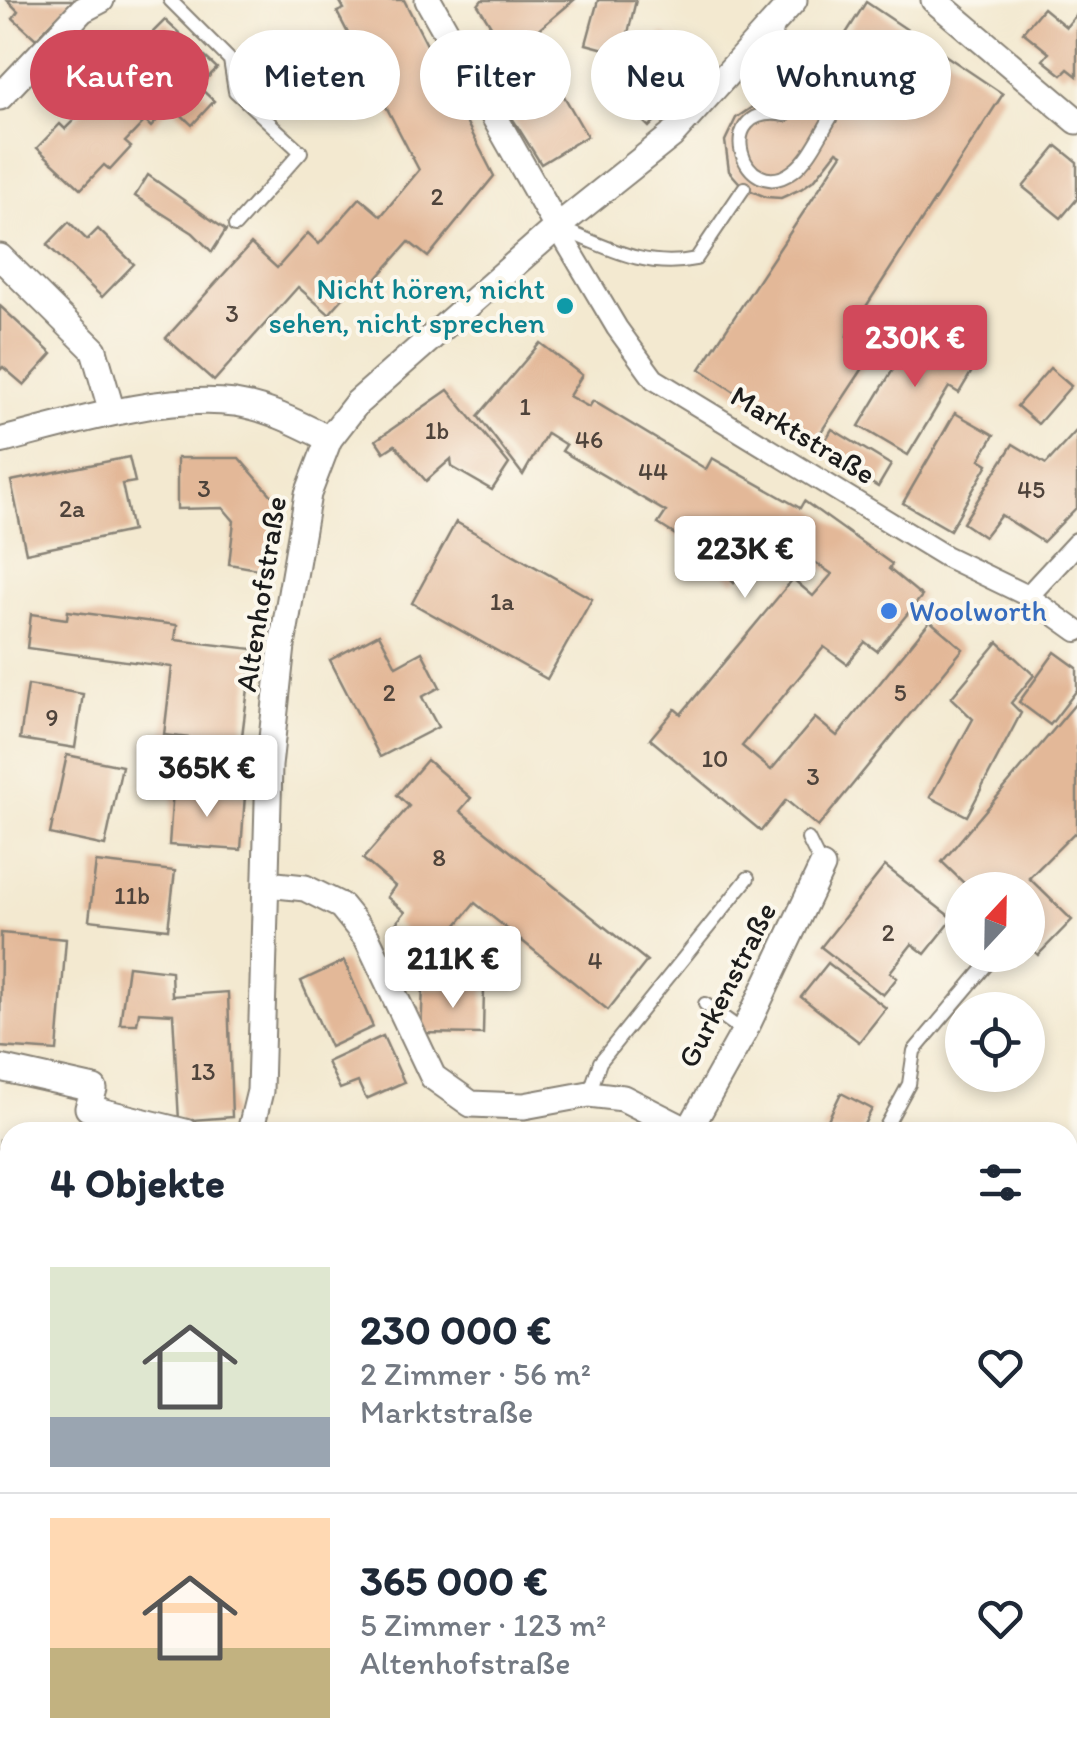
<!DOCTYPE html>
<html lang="de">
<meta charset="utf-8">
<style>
:root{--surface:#fff;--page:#f6f6f7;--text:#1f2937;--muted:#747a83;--line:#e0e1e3;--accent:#d1495b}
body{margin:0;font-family:Itim,sans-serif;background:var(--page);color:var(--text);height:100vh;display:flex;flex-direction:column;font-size:38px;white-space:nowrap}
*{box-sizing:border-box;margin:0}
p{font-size:32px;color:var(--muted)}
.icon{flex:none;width:55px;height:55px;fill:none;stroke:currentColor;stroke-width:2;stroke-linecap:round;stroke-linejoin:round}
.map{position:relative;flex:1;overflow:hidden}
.details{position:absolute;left:0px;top:1122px;width:1078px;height:642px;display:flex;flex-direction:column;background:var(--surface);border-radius:30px 30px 0 0;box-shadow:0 5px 15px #0003}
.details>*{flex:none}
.guide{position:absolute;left:30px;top:30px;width:1018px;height:90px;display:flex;gap:20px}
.needle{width:65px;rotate:22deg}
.tools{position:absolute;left:945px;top:872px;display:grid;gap:20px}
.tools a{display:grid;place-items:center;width:100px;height:100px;border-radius:50%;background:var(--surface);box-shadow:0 5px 15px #0003;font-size:50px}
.price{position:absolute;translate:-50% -85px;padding:0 22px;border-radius:10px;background:#fff;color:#222;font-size:32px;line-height:65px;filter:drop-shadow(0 2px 5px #0008)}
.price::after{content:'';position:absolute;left:50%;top:60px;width:30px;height:22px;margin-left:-15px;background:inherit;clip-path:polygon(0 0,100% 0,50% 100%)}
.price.selected{background:var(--accent);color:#fff}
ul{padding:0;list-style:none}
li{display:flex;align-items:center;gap:30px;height:250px;padding:0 50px}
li+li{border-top:2px solid var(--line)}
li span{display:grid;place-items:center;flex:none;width:280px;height:200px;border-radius:0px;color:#555}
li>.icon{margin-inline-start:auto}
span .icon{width:120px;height:120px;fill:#fffc;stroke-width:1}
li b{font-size:42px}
h2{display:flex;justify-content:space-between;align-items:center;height:120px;padding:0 50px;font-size:42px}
.pill{padding:0 35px;border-radius:45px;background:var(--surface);box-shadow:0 5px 15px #0003;font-size:35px;line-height:90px}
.pill.selected{background:var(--accent);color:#fff}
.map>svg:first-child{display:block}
.green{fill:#8ed48e;stroke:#557855;stroke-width:2.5}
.building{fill:#e3b898}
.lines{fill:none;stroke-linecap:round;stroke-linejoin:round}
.service-casing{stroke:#888276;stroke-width:16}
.pedestrian-casing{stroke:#888276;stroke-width:24}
.minor-casing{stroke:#888276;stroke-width:29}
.service{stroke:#fff;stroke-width:12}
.pedestrian{stroke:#fff;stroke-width:20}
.minor{stroke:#fff;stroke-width:25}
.culture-dot{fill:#0f9aa8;stroke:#fbf7ec;stroke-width:4}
.shop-dot{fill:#3f7fe0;stroke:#fbf7ec;stroke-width:4}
.labels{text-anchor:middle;stroke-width:8;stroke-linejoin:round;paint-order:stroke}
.number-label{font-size:25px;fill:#4e433b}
.culture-label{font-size:30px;fill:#0d838f;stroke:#fbf7ec;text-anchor:end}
.street-label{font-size:30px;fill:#1c1c1c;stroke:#fbf7ec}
.shop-label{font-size:30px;fill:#366cbe;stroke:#fbf7ec;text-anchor:start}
</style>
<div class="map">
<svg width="1077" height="1763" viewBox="0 0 1077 1763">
<rect width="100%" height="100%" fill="#fbf7ec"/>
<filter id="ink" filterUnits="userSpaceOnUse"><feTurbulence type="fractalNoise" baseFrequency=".01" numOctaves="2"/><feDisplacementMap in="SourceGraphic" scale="20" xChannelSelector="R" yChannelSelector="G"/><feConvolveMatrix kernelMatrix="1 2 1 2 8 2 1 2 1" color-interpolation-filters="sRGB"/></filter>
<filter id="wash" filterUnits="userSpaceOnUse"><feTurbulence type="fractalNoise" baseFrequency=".0048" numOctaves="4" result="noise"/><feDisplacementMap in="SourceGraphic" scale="40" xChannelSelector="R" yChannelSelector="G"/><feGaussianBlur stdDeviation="2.25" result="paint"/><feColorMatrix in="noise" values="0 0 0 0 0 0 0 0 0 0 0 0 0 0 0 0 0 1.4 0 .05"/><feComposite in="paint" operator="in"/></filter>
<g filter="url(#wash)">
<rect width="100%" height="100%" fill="#f3e9d0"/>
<!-- green -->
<path class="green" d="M340,1755H664L687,1763H337Z"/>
<g id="blocks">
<!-- building -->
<g class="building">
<path d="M7,0H74L36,39L13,18L18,11Z"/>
<path d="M339,0H404L494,176L428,257L409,242L369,287L360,279L329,314L298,287L214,381L166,338L251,244L277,268L308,233L319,244L360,198L381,216L419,170L337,12L344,9Z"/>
<path d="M482,0H574L530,37L587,136L541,164L509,113L519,108L495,68L509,55L478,5Z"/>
<path d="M598,0H636L623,54L586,44Z"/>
<path d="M866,2L1003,94L847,336L873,353L813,444L700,369L842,154L837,151L815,179L801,189L781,198L766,197L744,188L729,171L725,141L736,118L761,101H778L796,112Z"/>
<path d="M1043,8L1066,27L1077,14V76L1068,69L1062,75L1043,60L1049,53L1023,32Z"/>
<path d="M165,20L217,68L199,87L214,101L192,125L171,105L151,127L145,121L125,142L131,147L110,170L104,165L81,189L37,148L60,124L65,129L88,106L81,101L101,80L107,86L128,64L150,85L172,62L147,38Z"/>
<path d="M664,34L703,72L649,127L610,89Z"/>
<path d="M1057,146L1077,162V199L1061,218L1023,187Z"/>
<path d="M148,175L226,230L212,252L193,233L135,196Z"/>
<path d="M69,222L87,240L98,229L134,264L102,297L47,245Z"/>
<path d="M0,306L52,354L24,385L3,367L0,370Z"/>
<path d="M909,326L975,366L959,393L949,387L908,455L859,426L903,353L895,349Z"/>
<path d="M540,343L582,375L569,396L589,407L593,401L706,469L712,458L800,508L804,501L892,564L889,569L922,596L877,651L865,642L847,664L824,647L742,746L771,770L815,718L837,736L930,621L963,649L818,827L786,800L761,831L650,739L675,709L681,714L793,579L813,596L832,574L803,554L797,561L777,547L771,557L758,550L734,583L707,555L658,524L666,512L562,451L566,445L547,433L523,475L478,416Z"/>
<path d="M1050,368L1071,386L1038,424L1017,406Z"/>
<path d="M448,390L509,464L492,490L452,467L451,459L426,481L395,445L384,452L376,440Z"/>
<path d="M955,413L994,435L980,459L988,464L950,530L903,503Z"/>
<path d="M832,429L891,465L878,487L819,451Z"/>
<path d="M1077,430V507L1043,542L1001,515L984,537L963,523L1013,444L1046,464Z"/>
<path d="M129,457L135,482L122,484L132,531L26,553L11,481Z"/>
<path d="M177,458H239L280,505L269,571L229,564L234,521L223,508L177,509Z"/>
<path d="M456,522L592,599L547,679L412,603Z"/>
<path d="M68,611L177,625L175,640L253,649L241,744L164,735L172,667L27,648L31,614L67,619Z"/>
<path d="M379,634L396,666L422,652L440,687L422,697L438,727L380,757L330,660Z"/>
<path d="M998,642L1034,675L1011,703L1021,713L967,816L930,797L973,719L951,698Z"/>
<path d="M1055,652L1077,668V690L1050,725L1019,702Z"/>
<path d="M28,685L83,694L75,748L20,739Z"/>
<path d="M1077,702V835L1074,833L1029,878L1072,920L1038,955L1028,945V890H971L942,862Z"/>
<path d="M67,755L122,766L105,846L50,834Z"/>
<path d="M427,760L471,798L460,811L647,961L608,1010L475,903L432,955L396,923L405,912L387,897L395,886L363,859L409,806L397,795Z"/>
<path d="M173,789L245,795L241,850L169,845Z"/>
<path d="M96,862L175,871L168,929L89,920Z"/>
<path d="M885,866L953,919L925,954L912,944L890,972L897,978L883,995L821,947Z"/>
<path d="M1,933L66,939L57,1051L0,1047Z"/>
<path d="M344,961L373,1027L330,1047L301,981Z"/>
<path d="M828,963L886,1008L859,1042L801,997Z"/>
<path d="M128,966L171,971L172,996L228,992L232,1117L179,1121L173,1014L139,1012L137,1024H120Z"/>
<path d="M423,987L484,988L483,1034L421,1033Z"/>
<path d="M383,1036L404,1082L366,1099L358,1082L340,1089L327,1062Z"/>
<path d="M841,1093L872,1109L860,1132H822Z"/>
<path d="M0,1140L10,1142V1204L0,1202Z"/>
<path d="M1077,1201V1351H1068V1209Z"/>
<path d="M0,1274H10L9,1308L0,1307Z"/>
<path d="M18,1755H118L116,1763H16Z"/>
<path d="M340,1755H398L395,1763H349L339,1759Z"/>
<path d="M670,1755H774L771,1763H687Z"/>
<path d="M922,1755H987L1000,1763H917Z"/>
</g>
</g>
</g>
<g filter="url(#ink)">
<use href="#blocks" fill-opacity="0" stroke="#888276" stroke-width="2.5"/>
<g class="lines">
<defs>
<g id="service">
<path d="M170,0L230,60L235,91L301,152L235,226"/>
<path d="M761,101L778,26"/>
<path d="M785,115C709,102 743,209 793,171C810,159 822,131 833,114"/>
<path d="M557,227C605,246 643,270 696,259L744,188"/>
<path d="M808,839L822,867"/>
<path d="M705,1004L744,1032"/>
<path d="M589,1094L600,1062L748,878"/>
<path d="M883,1132L909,1084L914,1051L995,955"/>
</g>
<g id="pedestrian">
<path d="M557,227L617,328L654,379L945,556L1028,596L1077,631"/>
<path d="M1028,596L1077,543"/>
</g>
<g id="minor">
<path d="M428,0L557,227"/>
<path d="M934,0L1077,121"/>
<path d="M0,97L82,10L101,0"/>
<path d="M0,257L94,350L112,412"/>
<path d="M0,441C71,423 161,394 235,403C269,408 299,424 329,439"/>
<path d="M267,884L305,888L341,906L367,938L433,1077L471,1104L524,1106L589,1094L623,1098L690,1132"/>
<path d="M0,1068L94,1089L88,1108L185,1132"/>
<path d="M250,1132L260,1091L269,766L282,646L308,494L329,439L357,403L557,227L671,136L794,0"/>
<path d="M688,1132L744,1032L822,867"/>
<path d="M1068,1387L1077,1388"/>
<path d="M0,1633L10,1638"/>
<path d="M256,1755L273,1760"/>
</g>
</defs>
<!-- service casing -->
<use href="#service" class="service-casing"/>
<!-- pedestrian casing -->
<use href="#pedestrian" class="pedestrian-casing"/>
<!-- minor casing -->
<use href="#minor" class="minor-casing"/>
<!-- service -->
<use href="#service" class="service"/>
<!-- pedestrian -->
<use href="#pedestrian" class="pedestrian"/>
<!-- minor -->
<use href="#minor" class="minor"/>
</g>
</g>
<!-- markers -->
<circle class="culture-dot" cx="565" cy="306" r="10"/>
<circle class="shop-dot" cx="889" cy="611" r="10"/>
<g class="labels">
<!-- number labels -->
<g class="number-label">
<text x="437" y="205">2</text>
<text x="232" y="322">3</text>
<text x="525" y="415">1</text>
<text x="437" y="439">1b</text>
<text x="589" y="448">46</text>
<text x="653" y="480">44</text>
<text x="204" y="497">3</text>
<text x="1031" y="498">45</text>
<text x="72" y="517">2a</text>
<text x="502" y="610">1a</text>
<text x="389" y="701">2</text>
<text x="900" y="701">5</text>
<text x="52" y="726">9</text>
<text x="715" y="767">10</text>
<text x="813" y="785">3</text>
<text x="439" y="866">8</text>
<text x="132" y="904">11b</text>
<text x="888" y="941">2</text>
<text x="595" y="969">4</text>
<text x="203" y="1080">13</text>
</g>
<!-- culture labels -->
<g class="culture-label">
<text x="545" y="299">Nicht hören, nicht<tspan x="545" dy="34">sehen, nicht sprechen</tspan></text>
</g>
<!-- street labels -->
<g class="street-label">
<text transform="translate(803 435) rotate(31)" y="10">Marktstraße</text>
<text transform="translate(261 594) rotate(-81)" y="10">Altenhofstraße</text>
<text transform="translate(727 985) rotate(-63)" y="10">Gurkenstraße</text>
</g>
<!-- shop labels -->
<g class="shop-label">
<text x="909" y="621">Woolworth</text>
</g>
</g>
</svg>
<div class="tools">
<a><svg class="needle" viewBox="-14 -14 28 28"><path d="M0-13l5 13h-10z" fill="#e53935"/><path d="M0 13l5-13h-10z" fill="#747a83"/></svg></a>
<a><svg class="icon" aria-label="locate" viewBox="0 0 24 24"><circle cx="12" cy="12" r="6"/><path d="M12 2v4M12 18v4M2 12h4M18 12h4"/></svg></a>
</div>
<b class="price selected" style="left:915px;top:390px">230K €</b>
<b class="price" style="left:745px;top:601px">223K €</b>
<b class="price" style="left:207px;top:820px">365K €</b>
<b class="price" style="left:453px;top:1011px">211K €</b>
<div class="guide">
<a class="pill selected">Kaufen</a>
<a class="pill">Mieten</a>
<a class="pill">Filter</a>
<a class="pill">Neu</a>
<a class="pill">Wohnung</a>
</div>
<section class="details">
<h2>4 Objekte<svg class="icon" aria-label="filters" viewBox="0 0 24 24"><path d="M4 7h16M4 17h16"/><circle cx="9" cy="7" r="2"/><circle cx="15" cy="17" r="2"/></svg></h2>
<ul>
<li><span style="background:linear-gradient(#dfe7d0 75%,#9aa5b1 0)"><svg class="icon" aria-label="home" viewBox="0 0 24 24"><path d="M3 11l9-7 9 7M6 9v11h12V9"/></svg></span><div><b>230 000 €</b><p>2 Zimmer · 56 m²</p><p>Marktstraße</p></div><svg class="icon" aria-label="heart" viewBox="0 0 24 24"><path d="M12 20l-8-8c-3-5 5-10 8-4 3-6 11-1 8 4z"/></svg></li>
<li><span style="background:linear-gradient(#ffd9b3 65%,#c2b280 0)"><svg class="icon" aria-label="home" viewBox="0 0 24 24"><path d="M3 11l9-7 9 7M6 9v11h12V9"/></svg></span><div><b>365 000 €</b><p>5 Zimmer · 123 m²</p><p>Altenhofstraße</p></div><svg class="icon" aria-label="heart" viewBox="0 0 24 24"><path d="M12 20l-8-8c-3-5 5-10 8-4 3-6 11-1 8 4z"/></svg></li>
</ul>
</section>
</div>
